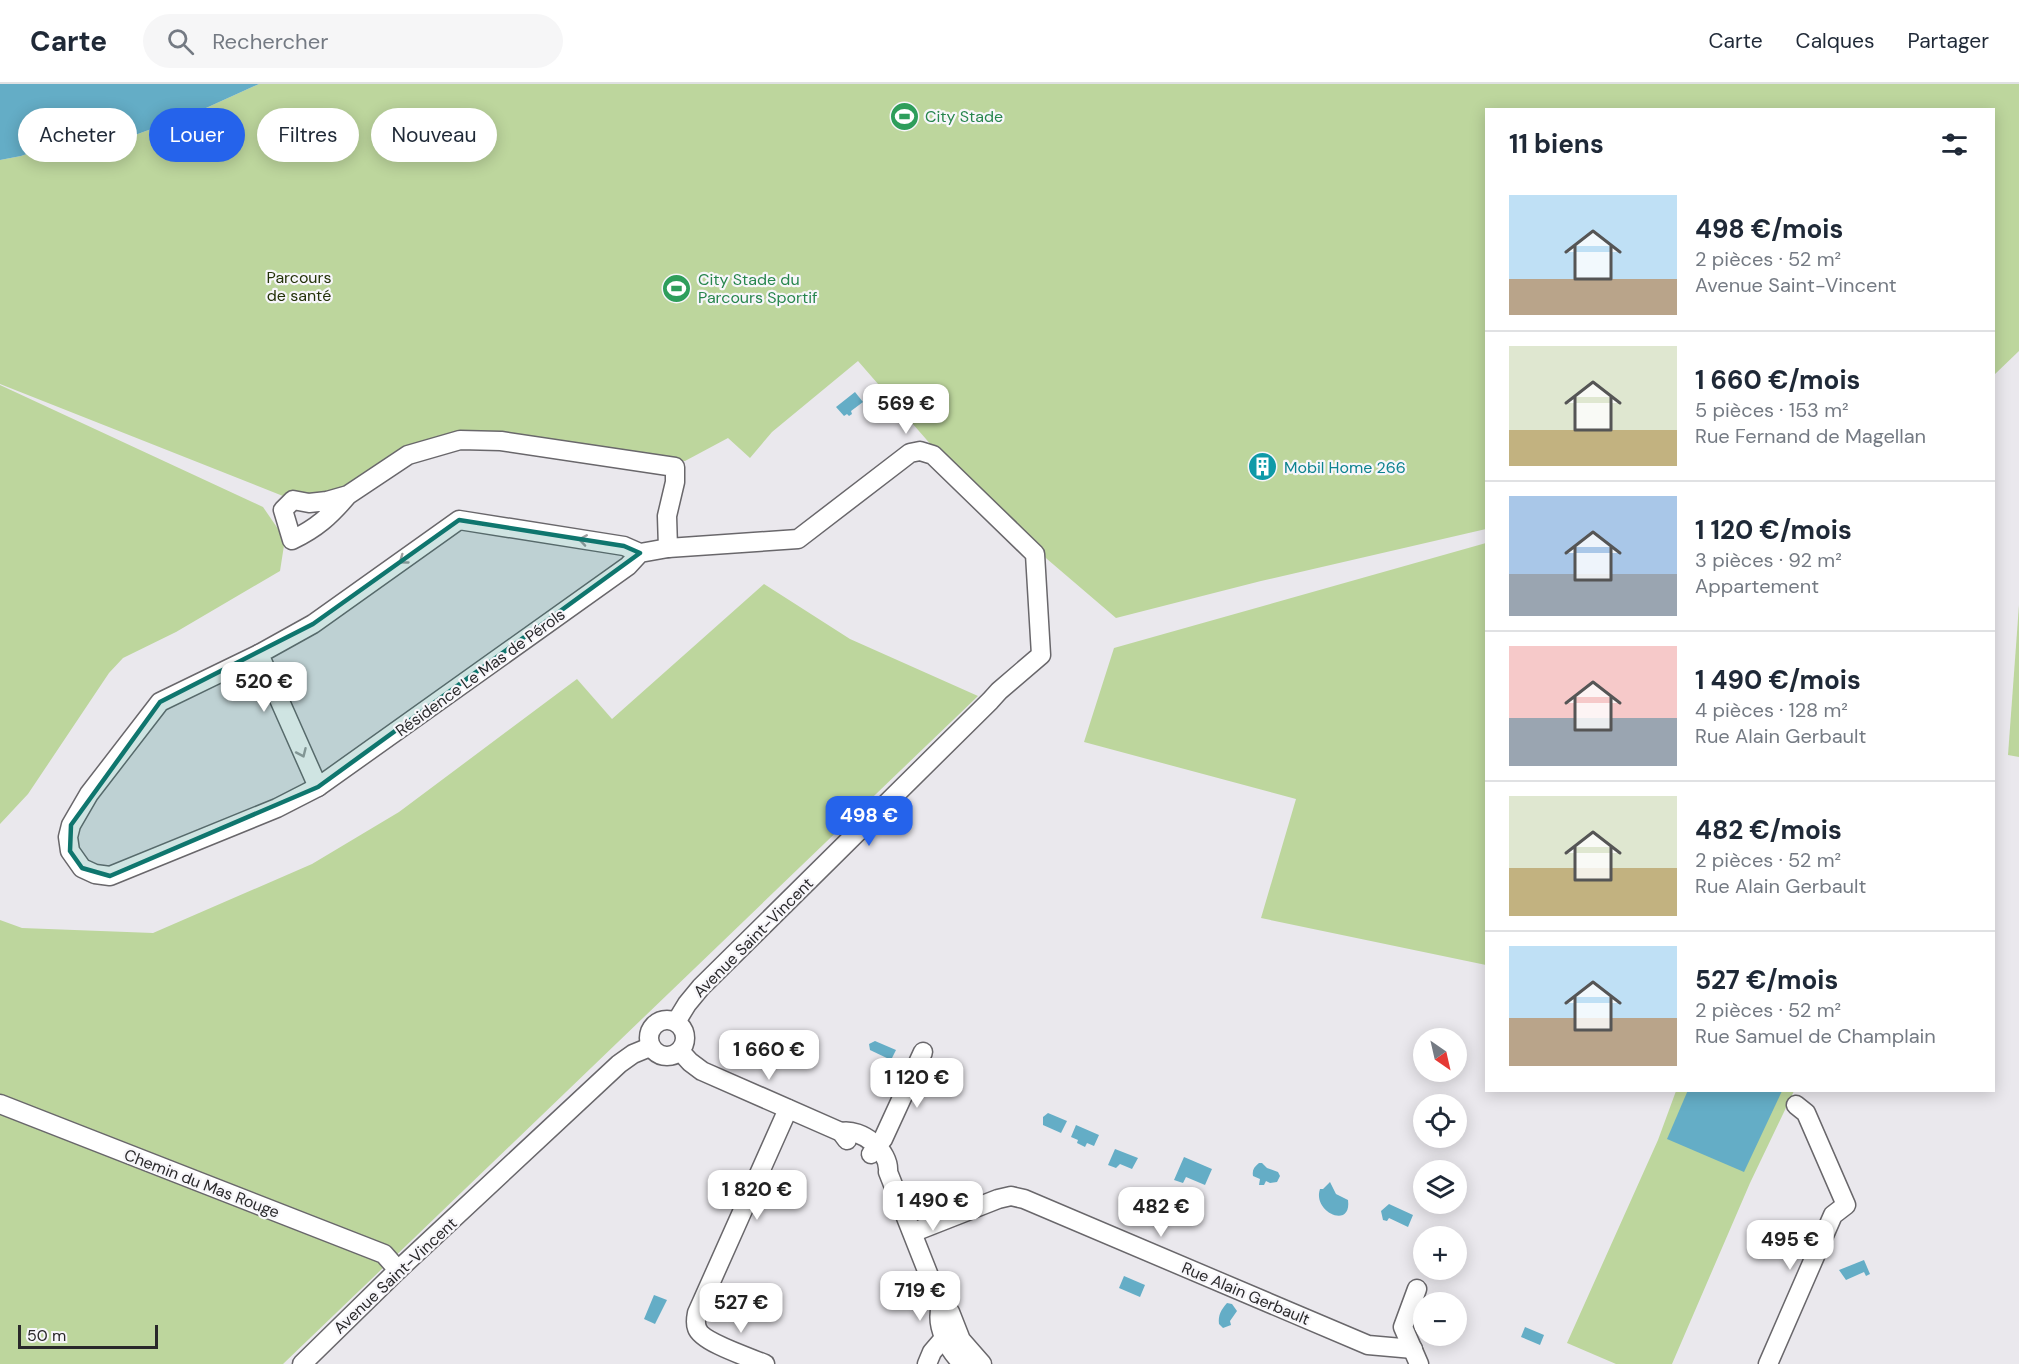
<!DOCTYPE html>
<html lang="fr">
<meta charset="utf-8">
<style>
:root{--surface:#fff;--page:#f6f6f7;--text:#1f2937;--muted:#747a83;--line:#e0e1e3;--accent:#2563eb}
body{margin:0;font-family:"DM Sans",sans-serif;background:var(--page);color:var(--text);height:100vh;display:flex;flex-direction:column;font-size:22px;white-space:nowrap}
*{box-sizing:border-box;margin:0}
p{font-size:20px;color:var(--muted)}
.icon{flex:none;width:33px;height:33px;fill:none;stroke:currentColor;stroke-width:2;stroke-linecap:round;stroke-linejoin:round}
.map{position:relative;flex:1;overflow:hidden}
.side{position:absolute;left:1485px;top:24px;width:510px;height:984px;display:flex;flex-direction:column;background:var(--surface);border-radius:0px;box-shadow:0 3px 15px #0003}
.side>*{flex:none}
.top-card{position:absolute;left:18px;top:24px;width:570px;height:54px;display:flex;gap:12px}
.needle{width:39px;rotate:146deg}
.buttons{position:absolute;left:1413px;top:944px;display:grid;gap:12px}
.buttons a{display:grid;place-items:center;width:54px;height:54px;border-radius:50%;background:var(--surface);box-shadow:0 3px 15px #0003;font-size:30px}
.scale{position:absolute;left:18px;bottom:15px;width:140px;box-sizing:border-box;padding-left:6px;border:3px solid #29282a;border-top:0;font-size:16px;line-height:21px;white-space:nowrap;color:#29282a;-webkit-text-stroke:4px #f7f6fa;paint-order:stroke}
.price{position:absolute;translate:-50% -51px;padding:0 14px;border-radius:12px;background:#fff;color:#222;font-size:20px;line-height:39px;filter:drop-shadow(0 2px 3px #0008)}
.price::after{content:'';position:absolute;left:50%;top:36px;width:18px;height:14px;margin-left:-9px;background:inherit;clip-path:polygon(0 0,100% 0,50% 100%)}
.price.on{background:var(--accent);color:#fff}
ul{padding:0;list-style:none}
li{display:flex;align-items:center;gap:18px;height:150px;padding:0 24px}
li+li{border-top:2px solid var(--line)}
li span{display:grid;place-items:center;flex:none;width:168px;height:120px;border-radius:0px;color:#555}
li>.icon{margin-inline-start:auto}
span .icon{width:72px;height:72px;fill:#fffc;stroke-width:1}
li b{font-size:26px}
h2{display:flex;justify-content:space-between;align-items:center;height:72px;padding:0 24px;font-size:26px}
.chip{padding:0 21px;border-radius:27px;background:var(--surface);box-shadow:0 3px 15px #0003;font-size:21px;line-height:54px}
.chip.on{background:var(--accent);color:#fff}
header{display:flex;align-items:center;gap:36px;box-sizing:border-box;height:84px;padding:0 30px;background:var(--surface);border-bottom:2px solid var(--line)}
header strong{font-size:28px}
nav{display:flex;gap:33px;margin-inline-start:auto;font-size:21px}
.search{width:420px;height:54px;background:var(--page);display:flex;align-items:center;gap:15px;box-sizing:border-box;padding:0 21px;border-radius:33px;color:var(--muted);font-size:22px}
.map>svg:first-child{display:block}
.green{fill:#bdd69d}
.water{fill:#64adc6}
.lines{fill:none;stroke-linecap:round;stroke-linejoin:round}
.minor-casing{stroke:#69676b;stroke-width:21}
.minor{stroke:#fff;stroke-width:18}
.oneway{stroke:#9f9e9f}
.marked{fill:#0f766e;fill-opacity:0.2;stroke:#0f766e;stroke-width:4.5;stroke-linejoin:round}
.labels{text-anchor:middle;stroke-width:4.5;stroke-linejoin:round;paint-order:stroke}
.leisure-label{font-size:16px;fill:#27864d;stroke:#f7f6fa;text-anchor:start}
.park-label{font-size:16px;fill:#233208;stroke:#f7f6fa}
.culture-label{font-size:16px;fill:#0d838f;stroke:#f7f6fa;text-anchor:start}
.street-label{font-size:16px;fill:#29282a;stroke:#f7f6fa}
</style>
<header>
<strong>Carte</strong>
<div class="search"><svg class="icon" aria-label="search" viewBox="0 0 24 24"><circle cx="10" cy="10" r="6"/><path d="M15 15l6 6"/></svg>Rechercher</div>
<nav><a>Carte</a><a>Calques</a><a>Partager</a></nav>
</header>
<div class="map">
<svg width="2019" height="1280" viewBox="0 0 2019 1280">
<rect width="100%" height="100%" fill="#eae8ed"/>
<!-- green -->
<g class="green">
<path d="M259,0H2019V267L1994,291V26H1486V445L1261,497L1116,534L1047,475L939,370L858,277L772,348L750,374L728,354L685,377L560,367L501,357L408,371L348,411L293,416L0,300V76L21,72L56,60L135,51L195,29Z"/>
<path d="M0,301L263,423L285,455L280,487L176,548L123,574L109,589L28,710L0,740Z"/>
<path d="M1486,459V881L1261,834L1296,715L1084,658L1114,564Z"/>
<path d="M764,500L850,555L978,612L283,1280H0V836L22,844L153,849L312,780L399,728L577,595L612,635Z"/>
<path d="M2019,521V673L2008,671Z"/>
<path d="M1676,1007H1794L1750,1099L1672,1280H1616L1567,1259L1658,1056Z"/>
</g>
<!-- water -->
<g class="water">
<path d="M0,0H259L195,29L135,51L56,60L21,72L0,76Z"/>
<path d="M855,308L863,318L851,327L852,330L849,332L847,330L844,332L836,323Z"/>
<path d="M875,957L896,966L891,976L870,966L869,960Z"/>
<path d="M1688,1006L1782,1007L1744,1088L1667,1055Z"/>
<path d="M1048,1029L1067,1037L1061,1049L1043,1041V1033Z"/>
<path d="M1076,1041L1099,1051L1094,1062L1087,1059L1085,1063L1077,1059L1078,1056L1071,1053Z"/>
<path d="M1115,1065L1138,1074L1132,1085L1120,1080L1116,1084L1108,1081Z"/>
<path d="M1184,1073L1212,1085L1205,1101L1186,1093L1183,1099L1174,1096Z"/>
<path d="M1259,1079H1262L1267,1084L1278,1088L1280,1092L1277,1098L1270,1099L1266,1097L1264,1101H1259L1260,1095L1253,1092C1252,1086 1254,1083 1259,1079Z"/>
<path d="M1330,1098L1336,1110L1348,1116C1352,1146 1312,1128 1320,1105H1323Z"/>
<path d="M1389,1120L1413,1131L1408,1143L1389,1134L1387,1137L1383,1136L1381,1127Z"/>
<path d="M1864,1176L1870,1190L1866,1192L1864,1188L1846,1196L1839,1186Z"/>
<path d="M1124,1192L1145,1201L1140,1213L1119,1204Z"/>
<path d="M654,1211L667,1216L655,1240L644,1235Z"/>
<path d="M1227,1219L1232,1220L1237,1227L1230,1237L1231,1241L1223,1244L1219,1240C1218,1231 1221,1226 1227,1219Z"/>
<path d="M1525,1243L1544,1251L1540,1261L1521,1253Z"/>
</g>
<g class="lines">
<defs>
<g id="minor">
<path d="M348,411C330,432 317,444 292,456L283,426L293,416L309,419L327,417L348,411L408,371L460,356L501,357L675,383V398L667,432L668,464"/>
<path d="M640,469L628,482L318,703L259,570L313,540L459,436L624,462L640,469L668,464L798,455L910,369L920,367L933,371L1035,470L1041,571L999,607L990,617L701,903L687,920L676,938"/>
<path d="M259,570L160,618L89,710L71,741L68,753L70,767L82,784L95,790L110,792L277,724L318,703"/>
<circle cx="667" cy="954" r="18"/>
<path d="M680,967L690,978L702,987L841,1048L847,1056"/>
<path d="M0,1020L384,1170L398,1186"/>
<path d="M841,1048C862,1044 890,1067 888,1088L941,1222L950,1228L961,1256L982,1280"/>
<path d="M871,1070L883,1055L923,968"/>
<path d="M914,1148L998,1115L1011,1112L1024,1115L1368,1261L1413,1265"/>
<path d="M1417,1205L1403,1243L1419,1280"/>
<path d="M941,1222C935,1242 948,1266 963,1280"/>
<path d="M302,1280L398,1186L619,980L633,970L650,963"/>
<path d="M765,1280C751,1274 701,1258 697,1244C695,1239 696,1234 697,1229L788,1025"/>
<path d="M927,1280L932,1268L944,1254"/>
<path d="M1768,1280L1833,1131L1846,1121L1806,1029L1796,1021"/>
</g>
</defs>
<!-- minor casing -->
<use href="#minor" class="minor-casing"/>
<!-- minor -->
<use href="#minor" class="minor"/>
</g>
<!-- one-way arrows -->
<defs><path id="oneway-chevron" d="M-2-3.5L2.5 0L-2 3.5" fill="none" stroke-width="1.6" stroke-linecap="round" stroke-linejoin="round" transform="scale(1.5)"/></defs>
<g class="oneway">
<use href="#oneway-chevron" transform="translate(583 456) rotate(-171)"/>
<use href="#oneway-chevron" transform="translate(403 476) rotate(144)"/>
<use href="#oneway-chevron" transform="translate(302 669) rotate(66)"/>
</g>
<!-- marked area -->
<path class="marked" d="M459,436L624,462L640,469L318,703L110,792L82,784L70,767L71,741L160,618L313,540Z"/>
<!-- icons -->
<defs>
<symbol id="stadium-disc" viewBox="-11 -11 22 22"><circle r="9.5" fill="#2e9e5b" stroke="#f7f6fa"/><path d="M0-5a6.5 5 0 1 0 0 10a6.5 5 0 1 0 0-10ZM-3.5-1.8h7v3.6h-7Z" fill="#fff"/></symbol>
<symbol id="building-disc" viewBox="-11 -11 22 22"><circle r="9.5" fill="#0f9aa8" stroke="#f7f6fa"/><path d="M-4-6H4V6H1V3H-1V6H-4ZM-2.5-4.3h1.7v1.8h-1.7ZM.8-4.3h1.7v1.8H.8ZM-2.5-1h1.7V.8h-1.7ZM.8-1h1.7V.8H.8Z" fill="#fff"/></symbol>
</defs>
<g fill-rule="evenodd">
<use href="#stadium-disc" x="888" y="16" width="33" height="33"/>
<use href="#stadium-disc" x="660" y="188" width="33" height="33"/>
<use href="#building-disc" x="1246" y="366" width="33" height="33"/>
</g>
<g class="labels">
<!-- leisure labels -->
<g class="leisure-label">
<text x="925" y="38">City Stade</text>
<text x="698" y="201">City Stade du<tspan x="698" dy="18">Parcours Sportif</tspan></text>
</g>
<!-- park labels -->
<g class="park-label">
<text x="299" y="199">Parcours<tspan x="299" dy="18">de santé</tspan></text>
</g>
<!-- culture labels -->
<g class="culture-label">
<text x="1284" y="389">Mobil Home 266</text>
</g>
<!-- street labels -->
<g class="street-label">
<text transform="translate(480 588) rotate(-36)" y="6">Résidence Le Mas de Pérols</text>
<text transform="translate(753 853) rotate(-45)" y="6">Avenue Saint-Vincent</text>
<text transform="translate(202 1099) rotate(21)" y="6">Chemin du Mas Rouge</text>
<text transform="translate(395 1191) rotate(-43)" y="6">Avenue Saint-Vincent</text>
<text transform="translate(1246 1209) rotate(23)" y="6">Rue Alain Gerbault</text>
</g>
</g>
</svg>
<div class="buttons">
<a><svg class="needle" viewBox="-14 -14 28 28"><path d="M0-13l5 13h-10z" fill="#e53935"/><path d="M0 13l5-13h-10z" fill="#747a83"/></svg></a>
<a><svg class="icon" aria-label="locate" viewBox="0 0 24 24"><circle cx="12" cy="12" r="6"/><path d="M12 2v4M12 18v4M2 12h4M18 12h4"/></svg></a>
<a><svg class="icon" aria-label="layers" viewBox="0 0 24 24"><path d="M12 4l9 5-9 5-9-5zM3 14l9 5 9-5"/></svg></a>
<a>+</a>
<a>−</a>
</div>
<div class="scale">50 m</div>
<b class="price" style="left:906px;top:351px">569 €</b>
<b class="price" style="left:264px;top:629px">520 €</b>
<b class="price on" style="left:869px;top:763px">498 €</b>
<b class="price" style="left:769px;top:997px">1 660 €</b>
<b class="price" style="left:917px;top:1025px">1 120 €</b>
<b class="price" style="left:757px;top:1137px">1 820 €</b>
<b class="price" style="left:933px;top:1148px">1 490 €</b>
<b class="price" style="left:1161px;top:1154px">482 €</b>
<b class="price" style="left:1790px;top:1187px">495 €</b>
<b class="price" style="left:920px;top:1238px">719 €</b>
<b class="price" style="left:741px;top:1250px">527 €</b>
<div class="top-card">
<a class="chip">Acheter</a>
<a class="chip on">Louer</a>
<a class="chip">Filtres</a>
<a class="chip">Nouveau</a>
</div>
<section class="side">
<h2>11 biens<svg class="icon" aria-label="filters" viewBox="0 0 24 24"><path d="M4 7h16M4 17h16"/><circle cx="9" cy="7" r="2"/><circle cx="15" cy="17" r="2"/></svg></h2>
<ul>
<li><span style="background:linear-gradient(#bfe0f5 70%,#b9a48a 0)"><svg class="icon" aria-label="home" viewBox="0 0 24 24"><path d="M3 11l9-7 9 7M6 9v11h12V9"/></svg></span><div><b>498 €/mois</b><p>2 pièces · 52 m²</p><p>Avenue Saint-Vincent</p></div></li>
<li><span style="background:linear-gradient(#dfe7d0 70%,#c2b280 0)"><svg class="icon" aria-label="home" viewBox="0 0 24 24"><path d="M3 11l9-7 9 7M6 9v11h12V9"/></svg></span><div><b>1 660 €/mois</b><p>5 pièces · 153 m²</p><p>Rue Fernand de Magellan</p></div></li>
<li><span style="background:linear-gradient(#a9c7e8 65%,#9aa5b1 0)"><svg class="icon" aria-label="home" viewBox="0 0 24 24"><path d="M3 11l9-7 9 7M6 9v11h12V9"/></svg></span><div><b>1 120 €/mois</b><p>3 pièces · 92 m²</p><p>Appartement</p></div></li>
<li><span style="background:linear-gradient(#f6c9c9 60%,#9aa5b1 0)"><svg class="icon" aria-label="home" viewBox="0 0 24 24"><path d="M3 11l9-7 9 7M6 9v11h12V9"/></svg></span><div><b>1 490 €/mois</b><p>4 pièces · 128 m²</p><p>Rue Alain Gerbault</p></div></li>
<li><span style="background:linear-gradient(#dfe7d0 60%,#c2b280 0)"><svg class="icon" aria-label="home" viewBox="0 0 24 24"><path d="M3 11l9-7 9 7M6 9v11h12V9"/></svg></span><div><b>482 €/mois</b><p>2 pièces · 52 m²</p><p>Rue Alain Gerbault</p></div></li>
<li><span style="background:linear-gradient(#bfe0f5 60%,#b9a48a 0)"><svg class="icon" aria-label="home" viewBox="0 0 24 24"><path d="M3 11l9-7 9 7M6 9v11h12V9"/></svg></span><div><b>527 €/mois</b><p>2 pièces · 52 m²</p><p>Rue Samuel de Champlain</p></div></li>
</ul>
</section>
</div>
